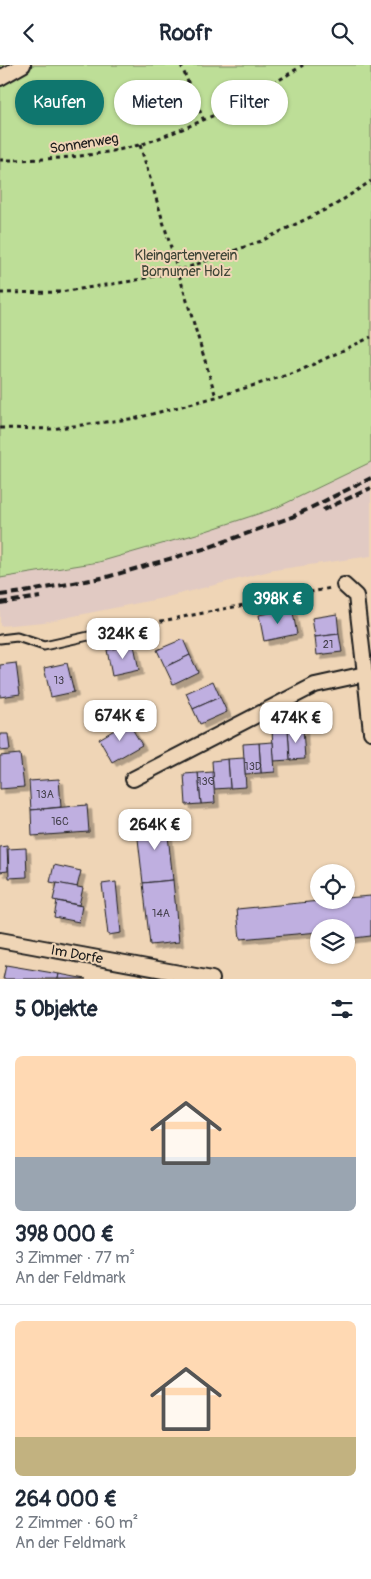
<!DOCTYPE html>
<html lang="de">
<meta charset="utf-8">
<style>
:root{--surface:#fff;--page:#f6f6f7;--text:#1f2937;--muted:#747a83;--line:#e0e1e3;--accent:#0f766e}
body{margin:0;font-family:Pangolin,sans-serif;background:var(--page);color:var(--text);height:100vh;display:flex;flex-direction:column;font-size:19px;white-space:nowrap}
*{box-sizing:border-box;margin:0}
p{font-size:16px;color:var(--muted)}
.icon{flex:none;width:28px;height:28px;fill:none;stroke:currentColor;stroke-width:2;stroke-linecap:round;stroke-linejoin:round}
.map{position:relative;height:914px;overflow:hidden}
.details{display:flex;flex-direction:column;background:var(--surface);flex:1}
.details>*{flex:none}
.guide{position:absolute;left:15px;top:15px;width:341px;height:45px;display:flex;gap:10px}
.fabs{position:absolute;left:310px;top:799px;display:grid;gap:10px}
.fabs a{display:grid;place-items:center;width:45px;height:45px;border-radius:50%;background:var(--surface);box-shadow:0 1px 4px #0004;font-size:25px}
.price{position:absolute;translate:-50% -42px;padding:0 11px;border-radius:10px;background:#fff;color:#222;font-size:16px;line-height:32px;filter:drop-shadow(0 1px 2px #0008)}
.price::after{content:'';position:absolute;left:50%;top:30px;width:15px;height:11px;margin-left:-8px;background:inherit;clip-path:polygon(0 0,100% 0,50% 100%)}
.price.current{background:var(--accent);color:#fff}
ul{padding:0;list-style:none}
li{display:grid;align-content:center;gap:10px;height:265px;padding:0 15px}
li+li{border-top:1px solid var(--line)}
li span{display:grid;place-items:center;height:155px;border-radius:8px;color:#555}
li>.icon{margin-inline-start:auto}
span .icon{width:90px;height:90px;fill:#fffc;stroke-width:1}
li b{font-size:21px}
h2{display:flex;justify-content:space-between;align-items:center;height:60px;padding:0 15px;font-size:21px}
.tag{padding:0 18px;border-radius:22px;background:var(--surface);box-shadow:0 1px 4px #0004;font-size:18px;line-height:45px}
.tag.current{background:var(--accent);color:#fff}
header{display:flex;justify-content:space-between;align-items:center;height:65px;padding:0 15px;background:var(--surface);font-size:22px;font-weight:800}
.map>svg:first-child{display:block}
.built{fill:#e1cac3}
.green{fill:#bdde97;stroke:#6c7d5a}
.building{fill:#bfafe0;stroke:#1c1c1c;filter:url(#shadow)}
.lines{fill:none;stroke-linecap:round;stroke-linejoin:round}
.lane-casing{stroke:#1c1c1c;stroke-width:11}
.street-casing{stroke:#1c1c1c;stroke-width:18}
.path{stroke:#1c1c1c;stroke-width:3;stroke-dasharray:4 4;stroke-linecap:butt}
.lane{stroke:#efd5b6;stroke-width:7}
.street{stroke:#efd5b6;stroke-width:14}
.rail{stroke:#1c1c1c;stroke-width:4;stroke-dasharray:8 4;stroke-linecap:butt}
.labels{text-anchor:middle;stroke-width:4;stroke-linejoin:round;paint-order:stroke}
.number-label{font-size:11px;fill:#45414d}
.street-label{font-size:14px;fill:#1c1c1c;stroke:#efd5b6}
.park-label{font-size:14px;fill:#3c4335;stroke:#efd5b6}
</style>
<header><svg class="icon" aria-label="back" viewBox="0 0 24 24"><path d="M15 5l-7 7 7 7"/></svg>Roofr<svg class="icon" aria-label="search" viewBox="0 0 24 24"><circle cx="10" cy="10" r="6"/><path d="M15 15l6 6"/></svg></header>
<div class="map">
<svg width="371" height="914" viewBox="0 0 371 914">
<defs>
<filter id="shadow"><feDropShadow dx="4.5" dy="4.5" stdDeviation="0" flood-color="#0004"/></filter>
</defs>
<rect width="100%" height="100%" fill="#efd5b6"/>
<filter id="ink" filterUnits="userSpaceOnUse"><feTurbulence type="fractalNoise" baseFrequency=".02" numOctaves="2"/><feDisplacementMap in="SourceGraphic" scale="10" xChannelSelector="R" yChannelSelector="G"/><feConvolveMatrix kernelMatrix="1 2 1 2 8 2 1 2 1" color-interpolation-filters="sRGB"/></filter>
<g filter="url(#ink)">
<!-- built -->
<path class="built" d="M371,397V491L274,505L163,533L44,557L0,561V513L99,497L200,468L276,443Z"/>
<!-- green -->
<path class="green" d="M0,0H371V397L276,443L200,468L99,497L0,513Z"/>
<!-- building -->
<g class="building">
<path d="M292,543L297,569L264,576L259,550Z"/>
<path d="M337,549L339,569L315,572L312,553Z"/>
<path d="M339,569L342,587L317,590L315,572Z"/>
<path d="M183,574L190,590L165,602L157,585Z"/>
<path d="M134,580L139,605L112,611L107,585Z"/>
<path d="M190,590L198,607L173,619L165,602Z"/>
<path d="M16,598L20,629L0,632V600Z"/>
<path d="M67,598L74,627L51,632L44,603Z"/>
<path d="M213,616L220,632L193,644L186,628Z"/>
<path d="M220,632L227,647L200,659L193,644Z"/>
<path d="M128,657L142,680L112,697L99,674Z"/>
<path d="M303,663L305,694L290,695L288,664Z"/>
<path d="M288,664L290,695L274,696L272,665Z"/>
<path d="M0,669H8L10,685L0,686Z"/>
<path d="M273,677L275,707L261,708L259,678Z"/>
<path d="M259,678L261,708L245,709L243,679Z"/>
<path d="M20,689L24,722L0,724V691Z"/>
<path d="M244,693L246,722L230,723L228,694Z"/>
<path d="M228,694L230,723L214,724L212,696Z"/>
<path d="M213,707L215,738L201,739L198,708Z"/>
<path d="M198,708L201,739L186,740L184,709Z"/>
<path d="M59,714L61,742L31,745L29,716Z"/>
<path d="M87,740L89,767L32,771L31,745Z"/>
<path d="M166,753L173,815L143,818L136,756Z"/>
<path d="M7,781L8,806L0,807V782Z"/>
<path d="M26,783L27,812L9,813L8,784Z"/>
<path d="M54,800L81,806L77,822L50,817Z"/>
<path d="M173,815L179,877L150,880L143,818Z"/>
<path d="M116,817L121,868L108,870L102,819Z"/>
<path d="M57,818L83,823L79,840L53,835Z"/>
<path d="M371,831V871L346,874V862H319V867L240,874L237,844L330,835H346V833Z"/>
<path d="M57,836L82,841L79,857L54,852Z"/>
<path d="M6,900L59,909L58,914H3Z"/>
<path d="M59,909L86,914H58Z"/>
</g>
<g class="lines">
<defs>
<path id="lane" d="M0,574L17,572L44,581L111,566"/>
<g id="street">
<path d="M0,13L23,0"/>
<path d="M344,520L356,531L365,609"/>
<path d="M133,714L315,620L365,609L371,667"/>
<path d="M0,875L212,914"/>
</g>
</defs>
<!-- lane casing -->
<use href="#lane" class="lane-casing"/>
<!-- street casing -->
<use href="#street" class="street-casing"/>
<!-- path -->
<g class="path">
<path d="M181,0L204,56"/>
<path d="M140,80L216,332"/>
<path d="M0,95C47,95 94,92 139,80C150,77 161,72 172,68C219,50 260,28 303,0"/>
<path d="M0,228L60,227L132,216L178,206L261,176L335,140L371,116"/>
<path d="M0,363L51,364L137,353L216,332L297,307L371,272"/>
<path d="M121,564L331,523"/>
</g>
<!-- lane -->
<use href="#lane" class="lane"/>
<!-- street -->
<use href="#street" class="street"/>
<!-- rail -->
<g class="rail">
<path d="M323,445L371,423"/>
<path d="M0,530L24,527L107,512L207,483L292,452L371,413"/>
<path d="M0,538L40,532"/>
</g>
</g>
</g>
<g class="labels">
<!-- number labels -->
<g class="number-label">
<text x="328" y="583">21</text>
<text x="59" y="619">13</text>
<text x="253" y="705">13D</text>
<text x="206" y="720">13G</text>
<text x="45" y="733">13A</text>
<text x="60" y="760">16C</text>
<text x="161" y="852">14A</text>
</g>
<!-- street labels -->
<g class="street-label">
<text transform="translate(84 78) rotate(-9)" y="5">Sonnenweg</text>
<text transform="translate(77 889) rotate(10)" y="5">Im Dorfe</text>
</g>
<!-- park labels -->
<g class="park-label">
<text x="186" y="195">Kleingartenverein<tspan x="186" dy="16">Bornumer Holz</tspan></text>
</g>
</g>
</svg>
<div class="fabs">
<a><svg class="icon" aria-label="locate" viewBox="0 0 24 24"><circle cx="12" cy="12" r="6"/><path d="M12 2v4M12 18v4M2 12h4M18 12h4"/></svg></a>
<a><svg class="icon" aria-label="layers" viewBox="0 0 24 24"><path d="M12 4l9 5-9 5-9-5zM3 14l9 5 9-5"/></svg></a>
</div>
<b class="price current" style="left:278px;top:560px">398K €</b>
<b class="price" style="left:123px;top:595px">324K €</b>
<b class="price" style="left:120px;top:677px">674K €</b>
<b class="price" style="left:296px;top:679px">474K €</b>
<b class="price" style="left:155px;top:786px">264K €</b>
<div class="guide">
<a class="tag current">Kaufen</a>
<a class="tag">Mieten</a>
<a class="tag">Filter</a>
</div>
</div>
<section class="details">
<h2>5 Objekte<svg class="icon" aria-label="filters" viewBox="0 0 24 24"><path d="M4 7h16M4 17h16"/><circle cx="9" cy="7" r="2"/><circle cx="15" cy="17" r="2"/></svg></h2>
<ul>
<li><span style="background:linear-gradient(#ffd9b3 65%,#9aa5b1 0)"><svg class="icon" aria-label="home" viewBox="0 0 24 24"><path d="M3 11l9-7 9 7M6 9v11h12V9"/></svg></span><div><b>398 000 €</b><p>3 Zimmer · 77 m²</p><p>An der Feldmark</p></div></li>
<li><span style="background:linear-gradient(#ffd9b3 75%,#c2b280 0)"><svg class="icon" aria-label="home" viewBox="0 0 24 24"><path d="M3 11l9-7 9 7M6 9v11h12V9"/></svg></span><div><b>264 000 €</b><p>2 Zimmer · 60 m²</p><p>An der Feldmark</p></div></li>
</ul>
</section>
